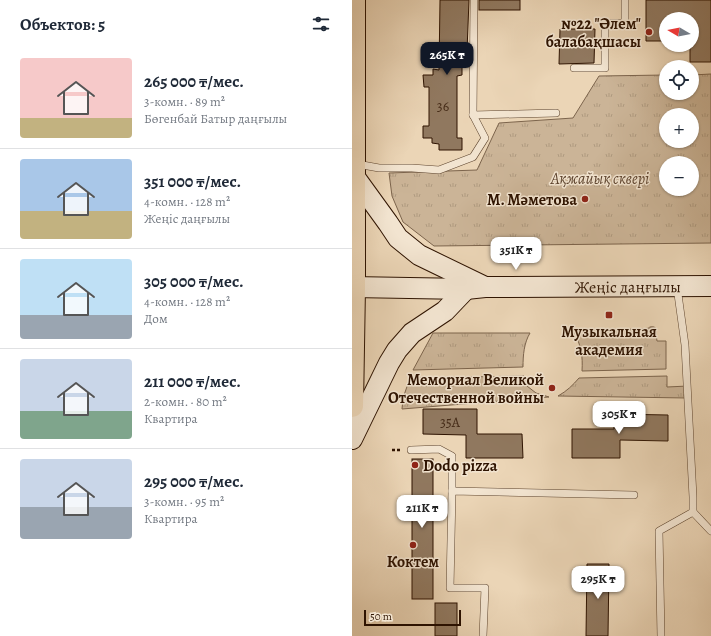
<!DOCTYPE html>
<html lang="ru">
<meta charset="utf-8">
<style>
:root{--surface:#fff;--page:#f2f2f3;--text:#1f2937;--muted:#747a83;--line:#e0e1e3;--accent:#111827}
body{margin:0;font-family:Alegreya,serif;background:var(--page);color:var(--text);height:100vh;display:flex;flex-direction:column;font-size:15px;white-space:nowrap}
*{box-sizing:border-box;margin:0}
p{font-size:13px;color:var(--muted)}
.icon{flex:none;width:22px;height:22px;fill:none;stroke:currentColor;stroke-width:2;stroke-linecap:round;stroke-linejoin:round}
.map{position:relative;flex:1;overflow:hidden}
.sheet{display:flex;flex-direction:column;background:var(--surface);width:352px}
.sheet>*{flex:none}
.needle{width:26px;rotate:280deg}
.buttons{position:absolute;left:307px;top:12px;display:grid;gap:8px}
.buttons a{display:grid;place-items:center;width:40px;height:40px;border-radius:50%;background:var(--surface);box-shadow:0 1px 3px #0004;font-size:20px}
.scale{position:absolute;left:12px;bottom:10px;width:97px;box-sizing:border-box;padding-left:4px;border:2px solid #2e1301;border-top:0;font-size:11px;line-height:14px;white-space:nowrap;color:#2e1301;-webkit-text-stroke:3px #f2e4d0;paint-order:stroke}
.price{position:absolute;translate:-50% -34px;padding:0 9px;border-radius:8px;background:#fff;color:#222;font-size:13px;line-height:26px;filter:drop-shadow(0 1px 2px #0008)}
.price::after{content:'';position:absolute;left:50%;top:24px;width:12px;height:9px;margin-left:-6px;background:inherit;clip-path:polygon(0 0,100% 0,50% 100%)}
.price.current{background:var(--accent);color:#fff}
ul{padding:0;list-style:none}
li{display:flex;align-items:center;gap:12px;height:100px;padding:0 20px}
li+li{border-top:1px solid var(--line)}
li span{display:grid;place-items:center;flex:none;width:112px;height:80px;border-radius:4px;color:#555}
li>.icon{margin-inline-start:auto}
span .icon{width:48px;height:48px;fill:#fffc;stroke-width:1}
li b{font-size:17px}
h2{display:flex;justify-content:space-between;align-items:center;height:48px;padding:0 20px;font-size:17px}
main{display:flex;flex:1;min-height:0}
.map>svg:first-child{display:block}
.grass{fill:url(#grass-tufts);stroke:#7c644c;fill-rule:evenodd}
.building{fill:#90785f;stroke:#2e1301}
.lines{fill:none;stroke-linecap:round;stroke-linejoin:round}
.service-casing{stroke:#5d442e;stroke-width:8}
.secondary-casing{stroke:#2e1301;stroke-width:22}
.primary-casing{stroke:#2e1301;stroke-width:24}
.path{stroke:#2e1301;stroke-width:2.5;stroke-dasharray:3 2;stroke-linecap:butt}
.service{stroke:#f2e4d0;stroke-width:7}
.secondary{stroke:#f2e4d0;stroke-width:20}
.primary{stroke:#ebd5b6;stroke-width:22}
.tree{fill:#9d856b}
.poi-dot{fill:#8f2418;stroke:#f2e4d0;stroke-width:1.5}
.labels{text-anchor:middle;stroke-width:3;stroke-linejoin:round;paint-order:stroke}
.number-label{font-size:14px;fill:#462c18}
.poi-label{font-size:16px;font-weight:bold;fill:#2e1301;stroke:#f2e4d0;text-anchor:end}
.park-label{font-size:16px;font-style:italic;fill:#5d432e;stroke:#f2e4d0}
.street-label{font-size:16px;fill:#2e1301;stroke:#f2e4d0}
</style>
<main>
<section class="sheet">
<h2>Объектов: 5<svg class="icon" aria-label="filters" viewBox="0 0 24 24"><path d="M4 7h16M4 17h16"/><circle cx="9" cy="7" r="2"/><circle cx="15" cy="17" r="2"/></svg></h2>
<ul>
<li><span style="background:linear-gradient(#f6c9c9 75%,#c2b280 0)"><svg class="icon" aria-label="home" viewBox="0 0 24 24"><path d="M3 11l9-7 9 7M6 9v11h12V9"/></svg></span><div><b>265 000 ₸/мес.</b><p>3-комн. · 89 m²</p><p>Бөгенбай Батыр даңғылы</p></div></li>
<li><span style="background:linear-gradient(#a9c7e8 65%,#c2b280 0)"><svg class="icon" aria-label="home" viewBox="0 0 24 24"><path d="M3 11l9-7 9 7M6 9v11h12V9"/></svg></span><div><b>351 000 ₸/мес.</b><p>4-комн. · 128 m²</p><p>Жеңіс даңғылы</p></div></li>
<li><span style="background:linear-gradient(#bfe0f5 70%,#9aa5b1 0)"><svg class="icon" aria-label="home" viewBox="0 0 24 24"><path d="M3 11l9-7 9 7M6 9v11h12V9"/></svg></span><div><b>305 000 ₸/мес.</b><p>4-комн. · 128 m²</p><p>Дом</p></div></li>
<li><span style="background:linear-gradient(#c9d6e8 65%,#7fa58c 0)"><svg class="icon" aria-label="home" viewBox="0 0 24 24"><path d="M3 11l9-7 9 7M6 9v11h12V9"/></svg></span><div><b>211 000 ₸/мес.</b><p>2-комн. · 80 m²</p><p>Квартира</p></div></li>
<li><span style="background:linear-gradient(#c9d6e8 60%,#9aa5b1 0)"><svg class="icon" aria-label="home" viewBox="0 0 24 24"><path d="M3 11l9-7 9 7M6 9v11h12V9"/></svg></span><div><b>295 000 ₸/мес.</b><p>3-комн. · 95 m²</p><p>Квартира</p></div></li>
</ul>
</section>
<div class="map">
<svg width="359" height="636" viewBox="0 0 359 636">
<defs>
<pattern id="grass-tufts" width="24" height="20" patternUnits="userSpaceOnUse"><rect width="24" height="20" fill="#cbb497"/><path d="M3 7l-1-3M5 7V3M7 7l1-3M15 17l-1-3M17 17v-4M19 17l1-3" fill="none" stroke="#af9a80"/></pattern>
</defs>
<rect width="100%" height="100%" fill="#ebd5b6"/>
<filter id="stains"><feTurbulence type="fractalNoise" baseFrequency=".005" numOctaves="4"/><feColorMatrix values="0 0 0 0 .2 0 0 0 0 .09 0 0 0 0 .02 0 0 0 .5 -.17"/></filter>
<radialGradient id="worn" r=".72"><stop offset=".6" stop-color="#630" stop-opacity="0"/><stop offset="1" stop-color="#630" stop-opacity=".3"/></radialGradient>
<!-- grass -->
<g class="grass">
<path d="M359,74V243L82,246L51,222L40,196L37,173L125,170L147,123L221,118L247,76L314,75V93H340V75ZM314,115H340V141H314ZM314,163H340V189H314Z"/>
<path d="M303,328L305,341H314V369L230,371C231,356 229,345 222,332Z"/>
<path d="M81,333H178C172,343 171,355 171,367L61,370Z"/>
<path d="M172,376L175,386L184,393L197,397L50,409L51,398L58,378Z"/>
<path d="M315,376V387L336,386L335,398L206,396C215,391 221,385 227,378Z"/>
</g>
<!-- building -->
<g class="building">
<path d="M88,0H117L115,51H110V75L105,76V138H110V150H87V144L80,143V138H71V126H77V87H72L71,75H81V69L87,70Z"/>
<rect x="127" y="0" width="41" height="10"/>
<path d="M294,0H359V62H338V45H340V19H314V41H294Z"/>
<path d="M208,29H243L242,63L207,64Z"/>
<path d="M71,409H125V434H170L171,458H114V435L71,434Z"/>
<path d="M262,414L316,415V441L268,440V458H220V429H262Z"/>
<rect x="60" y="459" width="21" height="140"/>
<path d="M235,564H257L256,636H234Z"/>
<rect x="83" y="603" width="22" height="33"/>
</g>
<g class="lines">
<defs>
<g id="service">
<path d="M122,0L121,115L204,113"/>
<path d="M222,68H253V23H273V0"/>
<path d="M5,164L27,168H60L87,170L121,157L133,138L121,115"/>
<path d="M325,287L333,345L341,497V512L359,531"/>
<path d="M59,450L87,449L100,456V491"/>
<path d="M131,636L133,588H98L100,491L282,495"/>
<path d="M309,636L307,531L341,512"/>
</g>
<g id="secondary">
<path d="M2,176L36,223L46,238L67,255L133,287"/>
<path id="s1" d="M0,287L114,289L133,287L359,286"/>
<path d="M0,439L37,363L45,350L60,333L93,311L114,289"/>
</g>
<path id="primary" d="M0,406L2,287V0"/>
</defs>
<!-- service casing -->
<use href="#service" class="service-casing"/>
<!-- secondary casing -->
<use href="#secondary" class="secondary-casing"/>
<!-- primary casing -->
<use href="#primary" class="primary-casing"/>
<!-- path -->
<path class="path" d="M40,450H50"/>
<!-- service -->
<use href="#service" class="service"/>
<!-- secondary -->
<use href="#secondary" class="secondary"/>
<!-- primary -->
<use href="#primary" class="primary"/>
</g>
<!-- trees -->
<circle class="tree" cx="300" cy="331" r="5"/>
<!-- markers -->
<g class="poi-dot">
<circle cx="297" cy="32" r="4"/>
<circle cx="233" cy="199" r="4"/>
<rect x="253" y="311" width="8" height="8" rx="2"/>
<circle cx="200" cy="388" r="4"/>
<circle cx="63" cy="465" r="4"/>
<circle cx="61" cy="545" r="4"/>
</g>
<g class="labels">
<!-- number labels -->
<g class="number-label">
<text x="91" y="111">36</text>
<text x="98" y="427">35А</text>
</g>
<!-- poi labels -->
<g class="poi-label">
<text x="289" y="29">№22 "Әлем"<tspan x="289" dy="18">балабақшасы</tspan></text>
<text x="225" y="205">М. Мәметова</text>
<text x="257" y="337" text-anchor="middle">Музыкальная<tspan x="257" dy="18">академия</tspan></text>
<text x="192" y="385">Мемориал Великой<tspan x="192" dy="18">Отечественной войны</tspan></text>
<text x="71" y="471" text-anchor="start">Dodo pizza</text>
<text x="61" y="567" text-anchor="middle">Коктем</text>
</g>
<!-- park labels -->
<g class="park-label">
<text x="248" y="184">Ақжайық сквері</text>
</g>
<!-- street labels -->
<g class="street-label">
<text dy="6" stroke="none"><textPath href="#s1" startOffset="276">Жеңіс даңғылы</textPath></text>
</g>
</g>
<rect width="100%" height="100%" filter="url(#stains)"/>
<rect width="100%" height="100%" fill="url(#worn)"/>
</svg>
<div class="buttons">
<a><svg class="needle" viewBox="-14 -14 28 28"><path d="M0-13l5 13h-10z" fill="#e53935"/><path d="M0 13l5-13h-10z" fill="#747a83"/></svg></a>
<a><svg class="icon" aria-label="locate" viewBox="0 0 24 24"><circle cx="12" cy="12" r="6"/><path d="M12 2v4M12 18v4M2 12h4M18 12h4"/></svg></a>
<a>+</a>
<a>−</a>
</div>
<div class="scale">50 m</div>
<b class="price current" style="left:95px;top:76px">265K ₸</b>
<b class="price" style="left:164px;top:271px">351K ₸</b>
<b class="price" style="left:267px;top:435px">305K ₸</b>
<b class="price" style="left:70px;top:529px">211K ₸</b>
<b class="price" style="left:246px;top:600px">295K ₸</b>
</div>
</main>
